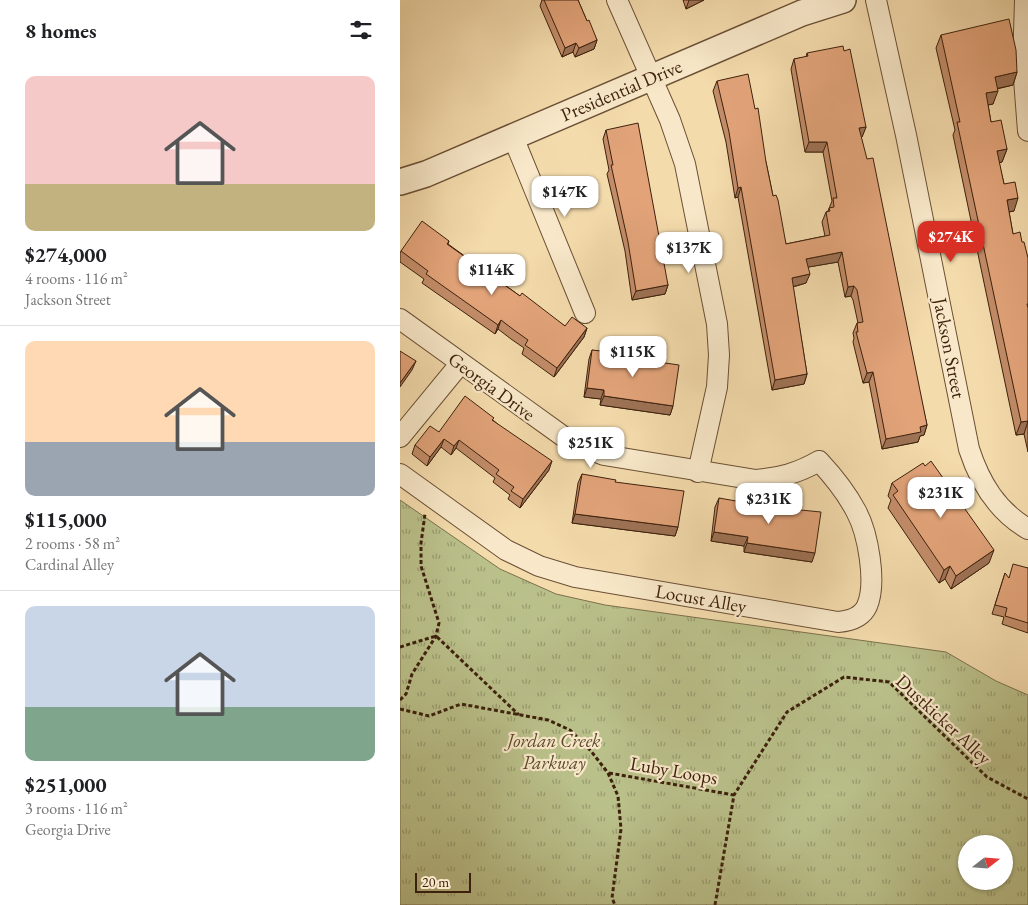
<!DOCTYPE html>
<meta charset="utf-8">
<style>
:root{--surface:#fff;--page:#f6f6f6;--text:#202124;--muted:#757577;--line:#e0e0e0;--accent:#d93025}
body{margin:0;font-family:"EB Garamond",serif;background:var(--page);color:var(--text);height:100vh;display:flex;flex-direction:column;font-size:19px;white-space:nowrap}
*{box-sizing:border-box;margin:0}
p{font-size:16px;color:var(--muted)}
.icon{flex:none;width:28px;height:28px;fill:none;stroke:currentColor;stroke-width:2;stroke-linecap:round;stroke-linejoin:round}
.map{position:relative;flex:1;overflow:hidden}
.panel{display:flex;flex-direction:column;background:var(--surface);width:400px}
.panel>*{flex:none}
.needle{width:32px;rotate:73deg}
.tools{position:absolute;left:558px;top:835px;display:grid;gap:10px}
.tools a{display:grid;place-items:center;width:55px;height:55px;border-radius:50%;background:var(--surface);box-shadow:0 1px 4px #0004;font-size:25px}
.scale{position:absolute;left:15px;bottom:12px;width:56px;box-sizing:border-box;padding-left:5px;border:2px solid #3d210d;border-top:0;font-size:14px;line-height:18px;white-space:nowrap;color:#3d210d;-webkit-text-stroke:4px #f8e8c9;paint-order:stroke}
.price{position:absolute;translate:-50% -42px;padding:0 11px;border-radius:10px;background:#fff;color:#222;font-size:16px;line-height:32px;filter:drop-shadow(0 1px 2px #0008)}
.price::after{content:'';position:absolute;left:50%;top:30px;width:15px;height:11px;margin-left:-8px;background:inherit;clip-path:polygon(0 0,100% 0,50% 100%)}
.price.current{background:var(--accent);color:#fff}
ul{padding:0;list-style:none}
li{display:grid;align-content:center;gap:10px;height:265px;padding:0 25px}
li+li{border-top:1px solid var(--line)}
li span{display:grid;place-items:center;height:155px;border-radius:10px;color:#555}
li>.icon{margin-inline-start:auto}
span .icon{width:90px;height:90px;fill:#fffc;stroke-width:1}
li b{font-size:21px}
h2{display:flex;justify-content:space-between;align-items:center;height:60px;padding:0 25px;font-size:21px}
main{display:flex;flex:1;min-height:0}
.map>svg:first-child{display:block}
.park{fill:url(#park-tufts);stroke:#7c704c;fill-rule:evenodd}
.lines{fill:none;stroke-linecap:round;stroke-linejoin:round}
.minor-casing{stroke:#6b5035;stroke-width:22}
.tertiary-casing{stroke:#6b5035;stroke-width:28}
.path{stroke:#3d210d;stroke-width:3;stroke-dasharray:4 2.5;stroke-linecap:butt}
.minor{stroke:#f8e8c9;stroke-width:20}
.tertiary{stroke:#f8e8c9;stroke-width:25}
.wall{fill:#c28c68;stroke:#3d210d}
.shaded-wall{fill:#9e7255;stroke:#3d210d}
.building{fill:#e2a379;stroke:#3d210d}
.labels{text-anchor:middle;stroke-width:4.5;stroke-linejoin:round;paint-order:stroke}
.street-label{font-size:19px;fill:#3d210d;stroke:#f8e8c9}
.park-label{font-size:19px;font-style:italic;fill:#5c492c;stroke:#f8e8c9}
</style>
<main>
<section class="panel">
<h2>8 homes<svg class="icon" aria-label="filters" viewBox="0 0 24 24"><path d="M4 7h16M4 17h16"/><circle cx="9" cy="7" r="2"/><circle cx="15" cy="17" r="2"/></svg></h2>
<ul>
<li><span style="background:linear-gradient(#f6c9c9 70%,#c2b280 0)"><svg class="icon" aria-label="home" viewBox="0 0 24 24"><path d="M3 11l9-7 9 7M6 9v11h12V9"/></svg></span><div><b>$274,000</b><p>4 rooms · 116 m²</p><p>Jackson Street</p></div></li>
<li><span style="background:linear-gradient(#ffd9b3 65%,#9aa5b1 0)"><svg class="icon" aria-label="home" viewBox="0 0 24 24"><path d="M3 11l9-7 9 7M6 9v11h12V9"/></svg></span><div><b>$115,000</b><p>2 rooms · 58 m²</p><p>Cardinal Alley</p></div></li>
<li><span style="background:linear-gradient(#c9d6e8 65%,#7fa58c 0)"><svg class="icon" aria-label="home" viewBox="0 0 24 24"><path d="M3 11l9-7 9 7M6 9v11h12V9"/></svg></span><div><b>$251,000</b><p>3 rooms · 116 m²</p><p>Georgia Drive</p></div></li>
</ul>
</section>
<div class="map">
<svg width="628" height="905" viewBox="0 0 628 905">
<defs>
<pattern id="park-tufts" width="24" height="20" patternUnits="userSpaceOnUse" patternTransform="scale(1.25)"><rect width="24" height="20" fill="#bac08a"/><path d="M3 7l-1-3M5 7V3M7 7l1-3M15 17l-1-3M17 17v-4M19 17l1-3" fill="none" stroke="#989c6f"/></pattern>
</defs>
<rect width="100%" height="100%" fill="#f4dbac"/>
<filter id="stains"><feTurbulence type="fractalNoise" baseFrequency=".004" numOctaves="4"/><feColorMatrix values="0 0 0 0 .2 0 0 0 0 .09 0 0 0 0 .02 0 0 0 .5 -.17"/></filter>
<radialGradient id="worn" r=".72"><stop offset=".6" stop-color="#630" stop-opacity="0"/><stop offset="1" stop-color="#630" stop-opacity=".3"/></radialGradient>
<!-- park -->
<path class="park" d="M0,500L100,569L156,594L205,605L546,652L596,681L628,695V905H0ZM566,844H604V881H566Z"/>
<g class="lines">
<defs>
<g id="minor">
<path d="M217,0L270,120L285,164L317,324L319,355L317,387L298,472"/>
<path d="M476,0L506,135L569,449C580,483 597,511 628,529"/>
<path d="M625,0L623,66L628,131"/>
<path d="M113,137L185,313"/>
<path d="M0,319L171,442L204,455L356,480C380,478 398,473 419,461C434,477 446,492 456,511C468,533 477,583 467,606C462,617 450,621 438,622L175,577L139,566L106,550L0,474"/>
<path d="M0,437L60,364"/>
</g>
<path id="tertiary" d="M0,182L26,174L402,13L443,0"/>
</defs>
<!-- minor casing -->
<use href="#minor" class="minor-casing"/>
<!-- tertiary casing -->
<use href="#tertiary" class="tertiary-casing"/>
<!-- path -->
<g class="path">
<path d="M0,647L36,636L119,715"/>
<path d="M0,700L6,694L12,674L36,636L39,623L21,566V543L25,514"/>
<path d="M0,709L29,716L61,704L148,720L170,730L191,751L208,773L218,796L221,829L212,898L215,905"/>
<path d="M209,773L334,795"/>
<path d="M315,905L334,795L387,712L444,677L489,682L587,777L628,799"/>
</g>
<!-- minor -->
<use href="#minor" class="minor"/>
<!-- tertiary -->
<use href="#tertiary" class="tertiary"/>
</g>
<!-- wall -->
<g class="wall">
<path d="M142,0H178L187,21L197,40L194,49L175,57L173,52L162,57L140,6Z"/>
<path d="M283,0H304L286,9Z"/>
<path d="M541,35L617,72L613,85L597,89L593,104L588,105L591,122L607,149L602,162L599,163L604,184L614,211L609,212L613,234L622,242L628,258V452L624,434L616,435L553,135L555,130L536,48Z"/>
<path d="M407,53L466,127L462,137H461L527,425L524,435L520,436L518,442L482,449L469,382L463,383L453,342L454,338L453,333L457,323H458L453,300L451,296L445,297L438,262L408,267L406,283L393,287L407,374L404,384L372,390L338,197L335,198L326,142L313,91L317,81L366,162L373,196L386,244L425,236L422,222L426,212L428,211L432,201L423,152H405L391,69L394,59L406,57Z"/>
<path d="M206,130L268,285L265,294L232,300L225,251L207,174L209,170L203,139Z"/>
<path d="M49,241L48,244L120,296L165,326L187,328L184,337L154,377L122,354L124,348L111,339L98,329L95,334L22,283L24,279L0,262V253L1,251Z"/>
<path d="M192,350L210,355L273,406L270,415L200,405L201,399L184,397L189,359Z"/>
<path d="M93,420L149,470L120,508L108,499L110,495L93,482L95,478L56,448L51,455L41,447L27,466L12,454L15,445L39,432Z"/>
<path d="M182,474L278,527L275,536L172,523L178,483Z"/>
<path d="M492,483L589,563L551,589L545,579L539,583L488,508L491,500L488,496Z"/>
<path d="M319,498L412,562L344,552V546L311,541L315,507Z"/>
<path d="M628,568V633L602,624L604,617L592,614L605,573L608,578Z"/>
</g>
<!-- shaded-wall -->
<g class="shaded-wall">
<path d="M289,0H304L286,9Z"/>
<path d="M197,40L194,49L175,57L179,48Z"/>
<path d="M176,43L173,52L162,57L165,48Z"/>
<path d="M617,72L613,85L590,90L595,77Z"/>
<path d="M598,91L593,104L581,106L586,93Z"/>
<path d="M466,127L462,137L456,138L459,128Z"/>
<path d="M409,142H427L423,152H405Z"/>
<path d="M607,149L602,162L592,164L597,151Z"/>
<path d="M341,187L338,197L335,198L338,188Z"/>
<path d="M618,198L614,211L602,213L607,200Z"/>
<path d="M442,252L438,262L403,268L406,259Z"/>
<path d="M410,274L406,283L388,288L392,278Z"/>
<path d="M268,285L265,294L232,300L236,291Z"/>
<path d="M454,286L451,296L445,297L448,287Z"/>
<path d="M101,320L98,329L95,334L98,325Z"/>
<path d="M187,328L184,337L154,377L157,368Z"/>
<path d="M16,361L12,370L0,387V383Z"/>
<path d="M473,372L469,382L463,383L467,373Z"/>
<path d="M407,374L404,384L372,390L375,380Z"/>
<path d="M187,388L204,390L201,399L184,397Z"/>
<path d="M204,396L273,406L270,415L200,405Z"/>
<path d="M628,421L624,434L616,435L621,422Z"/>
<path d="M527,425L524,435L520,436L518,442L482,449L486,439L520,427Z"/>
<path d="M44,439L41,447L27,466L30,457Z"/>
<path d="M59,440L56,448L51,455L54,446Z"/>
<path d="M152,461L149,470L120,508L123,499Z"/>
<path d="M175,514L278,527L275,536L172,523Z"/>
<path d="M314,532L348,537L344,546L311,541Z"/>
<path d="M347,543L415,553L412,562L344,552Z"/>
<path d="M594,550L589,563L551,589L556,576Z"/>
<path d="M550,566L545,579L539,583L544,570Z"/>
</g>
<!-- building -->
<g class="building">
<path d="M144,0H178L187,21L189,20L197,40L179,48L176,43L165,48Z"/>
<path d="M609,19L616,50L617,72L595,77L598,91L586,93L591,122L601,120L607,149L597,151L604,184L615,182L618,198L607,200L613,234L620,232L622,242H624L628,258V304H627L628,308V421L621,422L557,122H560L541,35Z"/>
<path d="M443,46L444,51L450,49L466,127L459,128L467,159L473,158L527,425L520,427L521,432L486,439L473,372L467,373L456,332H458L457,323L463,322L457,290L454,286L448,287L442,252L406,259L410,274L392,278L407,374L375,380L341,187L338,188L329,132L317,81L348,74L355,109L358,108L366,162L373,196L376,195L378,200L386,244L430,235L426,212L430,211L429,208L434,207L433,198H437L427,142H409L394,59L408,56L407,53Z"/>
<path d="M238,123L268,285L236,291L228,242L211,165H213L206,130Z"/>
<path d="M22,221L49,241L47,244L120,296L122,293L165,326L172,317L187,328L157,368L125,345L128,340L114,330L101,320L98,325L26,274L28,271L1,251Z"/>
<path d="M192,350L210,352V355L279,365L273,406L204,396V390L187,388Z"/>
<path d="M0,351L16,361L0,383Z"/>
<path d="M65,396L94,418L92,420L152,461L123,499L111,491L114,487L96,474L99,470L59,440L54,446L44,439L30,457L15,445L30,426L39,432Z"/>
<path d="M531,461L594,550L556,576L550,566L544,570L493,495L498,491L492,483L523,463L525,466Z"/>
<path d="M182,474L216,480L215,482L284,491L278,527L175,514Z"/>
<path d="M319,498L370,507L421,512L415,553L347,543L348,537L314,532Z"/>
<path d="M613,564L628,568V623L605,616L607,608L595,605L605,573L609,578Z"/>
</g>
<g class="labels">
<!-- street labels -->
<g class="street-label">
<text transform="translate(221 90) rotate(-23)" y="7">Presidential Drive</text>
<text transform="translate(550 348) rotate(79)" y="7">Jackson Street</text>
<text transform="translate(92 386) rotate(36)" y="7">Georgia Drive</text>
<text transform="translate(301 598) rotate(10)" y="7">Locust Alley</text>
<text transform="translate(544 719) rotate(43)" y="7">Dustkicker Alley</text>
<text transform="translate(274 770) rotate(10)" y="7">Luby Loops</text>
</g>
<!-- park labels -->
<g class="park-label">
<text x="154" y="747">Jordan Creek<tspan x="154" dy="22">Parkway</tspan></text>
</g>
</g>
<rect width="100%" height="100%" filter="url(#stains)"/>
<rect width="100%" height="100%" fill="url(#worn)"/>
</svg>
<div class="tools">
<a><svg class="needle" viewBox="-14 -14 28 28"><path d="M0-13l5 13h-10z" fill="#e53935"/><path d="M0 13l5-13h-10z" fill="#757577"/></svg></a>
</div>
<div class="scale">20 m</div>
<b class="price" style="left:165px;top:218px">$147K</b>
<b class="price current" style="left:551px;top:263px">$274K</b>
<b class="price" style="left:289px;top:274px">$137K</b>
<b class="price" style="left:92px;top:296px">$114K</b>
<b class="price" style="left:233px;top:378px">$115K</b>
<b class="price" style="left:191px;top:469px">$251K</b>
<b class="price" style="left:541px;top:519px">$231K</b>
<b class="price" style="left:369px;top:525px">$231K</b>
</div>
</main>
